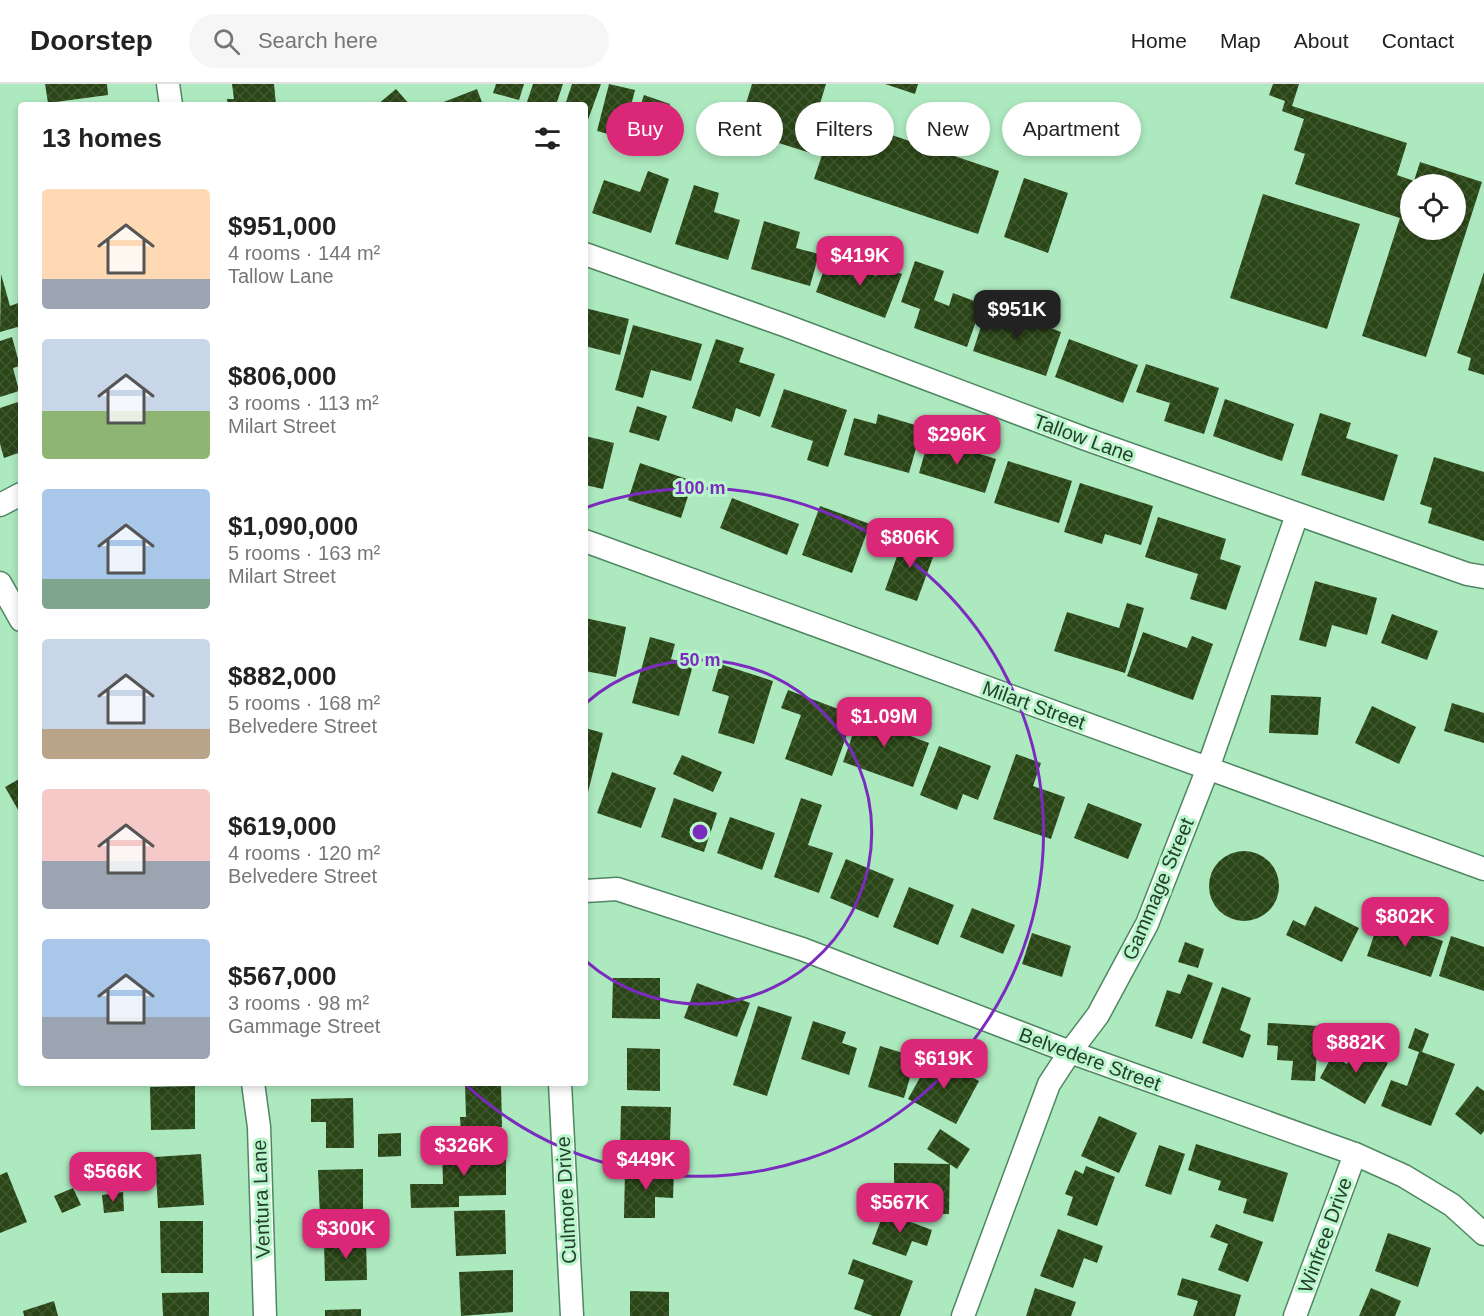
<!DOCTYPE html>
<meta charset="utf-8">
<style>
:root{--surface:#fff;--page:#f6f6f6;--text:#222;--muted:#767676;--line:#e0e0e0;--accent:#db2777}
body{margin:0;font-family:Helvetica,sans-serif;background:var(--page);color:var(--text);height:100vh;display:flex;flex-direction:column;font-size:22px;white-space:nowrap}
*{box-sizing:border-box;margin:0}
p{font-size:20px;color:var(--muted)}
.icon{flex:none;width:33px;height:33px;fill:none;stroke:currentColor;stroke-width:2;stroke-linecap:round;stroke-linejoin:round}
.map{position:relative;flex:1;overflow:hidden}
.details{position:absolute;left:18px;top:18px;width:570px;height:984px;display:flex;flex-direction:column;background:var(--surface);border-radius:6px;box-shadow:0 3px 9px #0003}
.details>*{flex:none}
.hud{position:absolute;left:606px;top:18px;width:570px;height:54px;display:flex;gap:12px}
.buttons{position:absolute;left:1400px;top:90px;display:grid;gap:12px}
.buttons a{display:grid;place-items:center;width:66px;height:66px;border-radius:50%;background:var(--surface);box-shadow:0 3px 9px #0003;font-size:30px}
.price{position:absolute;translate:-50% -51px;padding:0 14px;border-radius:12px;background:var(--accent);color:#fff;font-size:20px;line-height:39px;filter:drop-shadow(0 2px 3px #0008)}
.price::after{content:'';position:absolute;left:50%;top:36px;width:18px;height:14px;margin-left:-9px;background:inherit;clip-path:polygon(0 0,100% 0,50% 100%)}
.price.on{background:#222;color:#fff}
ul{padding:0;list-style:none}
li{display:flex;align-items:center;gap:18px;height:150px;padding:0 24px}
li span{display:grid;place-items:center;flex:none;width:168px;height:120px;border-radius:6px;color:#555}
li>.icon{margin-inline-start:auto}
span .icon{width:72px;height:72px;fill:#fffc;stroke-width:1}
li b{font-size:26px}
h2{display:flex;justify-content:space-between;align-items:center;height:72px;padding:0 24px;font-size:26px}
.tag{padding:0 21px;border-radius:27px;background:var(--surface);box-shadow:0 3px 9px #0003;font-size:21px;line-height:54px}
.tag.on{background:var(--accent);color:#fff}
header{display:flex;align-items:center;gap:36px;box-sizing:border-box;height:84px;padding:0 30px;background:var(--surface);border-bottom:2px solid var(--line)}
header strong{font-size:28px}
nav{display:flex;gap:33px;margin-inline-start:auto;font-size:21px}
.search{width:420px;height:54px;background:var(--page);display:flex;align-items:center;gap:15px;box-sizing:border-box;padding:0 21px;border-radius:33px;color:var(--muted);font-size:22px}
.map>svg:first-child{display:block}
.building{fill:url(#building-cross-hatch);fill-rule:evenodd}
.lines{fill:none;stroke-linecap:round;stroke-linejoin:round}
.minor-casing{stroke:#4e8761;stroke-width:25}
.minor{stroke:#fff;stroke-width:22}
.ring{fill:none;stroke:#7b2cbf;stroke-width:3}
.labels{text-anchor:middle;stroke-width:6;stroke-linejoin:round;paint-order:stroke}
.street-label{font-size:20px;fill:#253e2d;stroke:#baf6cc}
.centre{fill:#7b2cbf;stroke:#baf6cc;stroke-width:3}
.ring-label{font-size:18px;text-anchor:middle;font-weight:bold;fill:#7b2cbf;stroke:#baf6cc;stroke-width:6;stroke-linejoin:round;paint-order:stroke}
</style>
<header>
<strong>Doorstep</strong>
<div class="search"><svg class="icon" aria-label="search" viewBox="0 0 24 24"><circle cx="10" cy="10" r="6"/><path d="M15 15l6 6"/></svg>Search here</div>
<nav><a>Home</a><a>Map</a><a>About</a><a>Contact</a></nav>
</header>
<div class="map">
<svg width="1484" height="1232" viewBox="0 0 1484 1232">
<defs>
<pattern id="building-cross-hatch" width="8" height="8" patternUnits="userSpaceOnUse" patternTransform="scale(1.5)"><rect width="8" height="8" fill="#2a4516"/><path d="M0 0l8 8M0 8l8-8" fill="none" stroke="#405830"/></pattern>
</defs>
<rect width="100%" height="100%" fill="#ade9bf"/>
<!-- building -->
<g class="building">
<path d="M45,0H107L108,11L48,19Z"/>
<path d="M232,0H274L276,21H228L227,15H234Z"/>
<path d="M496,0H524L519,16L493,9Z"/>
<path d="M533,0H563L556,21H526Z"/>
<path d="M572,0H601L585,44V21H565Z"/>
<path d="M609,0L635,6L623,54L597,47Z"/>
<path d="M752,0H826L811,49L823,53L817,71L760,53L767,33L744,26Z"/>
<path d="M885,0H918L915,10Z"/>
<path d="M1273,0H1299L1292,22L1407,59L1397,91L1414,97L1420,78L1482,98L1426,273L1362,252L1400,134L1295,100L1305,70L1294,66L1304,35L1282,27L1285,17L1269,11ZM1410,100H1455V146H1410Z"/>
<path d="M396,5L410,21H377Z"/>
<path d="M477,5L483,21H436Z"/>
<path d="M644,11L670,20L654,67L628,58Z"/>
<path d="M835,32L999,87L978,150L814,95Z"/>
<path d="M648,87L669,95L651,149L592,129L604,96L640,108Z"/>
<path d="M1024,94L1068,109L1048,169L1004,153Z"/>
<path d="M694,101L719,109L714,128L740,136L728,176L675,160Z"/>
<path d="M1263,110L1360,140L1327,245L1230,214Z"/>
<path d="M764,137L800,148L796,164L819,170L810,202L751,185Z"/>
<path d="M828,175L876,192L880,182L902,190L885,234L816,208Z"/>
<path d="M915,177L944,187L934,216L949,222L953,209L982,220L967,263L914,244L920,225L901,218Z"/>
<path d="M1484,188V291L1468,286L1471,274L1457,269Z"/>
<path d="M1,190L10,222L21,218V242L0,248Z"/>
<path d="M988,221L1061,248L1046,292L973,267Z"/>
<path d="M585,224L629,235L620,271L585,262Z"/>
<path d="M633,241L702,260L691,297L651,286L643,314L615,306Z"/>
<path d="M12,253L20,282L13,284L19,307L0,313V257Z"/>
<path d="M716,255L744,264L739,278L775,290L760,333L736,324L732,338L692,324Z"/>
<path d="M1069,255L1138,281L1123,319L1055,293Z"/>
<path d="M1146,280L1219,304L1204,350L1164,337L1170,319L1136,308Z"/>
<path d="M784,305L847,326L828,383L807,376L813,357L771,343Z"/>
<path d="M1225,315L1294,340L1282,377L1213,352Z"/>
<path d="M21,317V368L4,374L0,360V324Z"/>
<path d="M637,322L667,332L659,357L629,348Z"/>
<path d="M1320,329L1351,339L1346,354L1398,371L1384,417L1301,391Z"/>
<path d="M878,330L922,343L909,389L844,371L854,334L876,340Z"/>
<path d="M585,352L614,359L603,405L585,401Z"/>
<path d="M929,354L996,375L985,409L919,389Z"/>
<path d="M1434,373L1484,388V457L1428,439L1432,424L1420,420Z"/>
<path d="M1008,377L1072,397L1059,439L994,419Z"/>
<path d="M640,379L693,397L681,434L628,416Z"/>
<path d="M1080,399L1153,422L1141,461L1105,450L1102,460L1064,448Z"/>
<path d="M732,414L799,440L787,471L720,444Z"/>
<path d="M820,422L870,440L852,489L802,471Z"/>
<path d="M1158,433L1226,455L1220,475L1241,482L1226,526L1190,515L1198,490L1145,473Z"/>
<path d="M904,453L936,465L917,517L885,506Z"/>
<path d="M1315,497L1377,514L1367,551L1332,541L1326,563L1299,556Z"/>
<path d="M1127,519L1144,524L1125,589L1054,567L1067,528L1119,544Z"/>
<path d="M1392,530L1438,547L1427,576L1381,559Z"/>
<path d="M585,534L626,543L616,593L585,587Z"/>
<path d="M1143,548L1187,564L1192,552L1213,560L1193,616L1127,592Z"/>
<path d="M650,553L675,560L671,575L693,581L679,632L632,619Z"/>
<path d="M720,580L773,597L754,660L718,649L729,612L712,607Z"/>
<path d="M788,606L854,631L832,692L785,675L801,631L781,624Z"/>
<path d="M1271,611L1321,613L1318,651L1269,649Z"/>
<path d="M866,613L885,620L878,640L929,659L913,703L843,678Z"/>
<path d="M1452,619L1484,629V659L1444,647Z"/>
<path d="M1372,622L1416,643L1399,680L1355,659Z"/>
<path d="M585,644L603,649L588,708L585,707Z"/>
<path d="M939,662L991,682L978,716L963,710L957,726L920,711Z"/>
<path d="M1016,670L1041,679L1033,702L1065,713L1051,755L993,735Z"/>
<path d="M682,671L722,688L713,708L673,690Z"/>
<path d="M612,688L656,704L641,744L597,729Z"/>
<path d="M21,694V731L5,703Z"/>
<path d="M674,714L717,729L704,768L661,753Z"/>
<path d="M801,714L822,721L808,761L833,769L819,809L774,793Z"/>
<path d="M1088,719L1142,740L1128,775L1074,754Z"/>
<path d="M730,733L775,749L762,786L717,769Z"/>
<circle cx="1244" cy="802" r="35"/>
<path d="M846,775L894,795L878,834L830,814Z"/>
<path d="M909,803L954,821L938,861L893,843Z"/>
<path d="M1315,822L1359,844L1342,878L1286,851L1293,836L1305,842Z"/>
<path d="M972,824L1015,841L1003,870L960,853Z"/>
<path d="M1379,836L1443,857L1431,893L1367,872Z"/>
<path d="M1032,849L1071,862L1062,893L1022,880Z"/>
<path d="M1451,852L1484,863V907L1439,892Z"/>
<path d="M1185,858L1204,865L1198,884L1178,878Z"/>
<path d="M1188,890L1213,899L1192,955L1155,942L1167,906L1180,910Z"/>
<path d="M613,894H660V935L612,934Z"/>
<path d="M697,899L750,919L737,953L684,934Z"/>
<path d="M1222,903L1251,914L1240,946L1251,951L1243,974L1202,959Z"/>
<path d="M758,922L792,933L767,1012L733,1001Z"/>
<path d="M813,937L846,948L842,959L857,964L849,991L801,975Z"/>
<path d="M1268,939L1319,942L1315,997L1291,996L1293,977L1277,976L1278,962L1267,961Z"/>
<path d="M1415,944L1429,950L1422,968L1455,980L1431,1042L1381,1022L1391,996L1407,1002L1419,968L1408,964Z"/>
<path d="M1357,961L1388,979L1365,1020L1320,994L1332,972L1347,980Z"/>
<path d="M880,962L916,973L904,1014L868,1003Z"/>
<path d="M627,964L660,965V1007L627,1006Z"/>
<path d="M932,972L979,997L956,1040L908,1015Z"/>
<path d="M501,999L502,1043H485V1050H461L460,1033H466L465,1000Z"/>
<path d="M195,1002V1045L151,1046L150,1003Z"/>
<path d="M1477,1002L1484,1007V1047L1481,1051L1455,1030Z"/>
<path d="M353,1014L354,1064H326V1038H311V1015Z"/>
<path d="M621,1022L671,1023L670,1057H657L656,1072L620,1071Z"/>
<path d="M1099,1032L1137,1049L1119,1089L1081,1072Z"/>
<path d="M940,1045L970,1065L957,1085L927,1065Z"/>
<path d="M401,1049V1072L378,1073V1050Z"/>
<path d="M1196,1060L1288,1089L1273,1138L1243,1129L1247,1115L1218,1106L1221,1097L1188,1086Z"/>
<path d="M1159,1061L1185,1070L1171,1111L1145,1102Z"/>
<path d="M506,1062V1111L459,1112V1123L411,1124L410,1100H443L442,1063Z"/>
<path d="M201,1070L204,1121L158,1124L155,1073Z"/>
<path d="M894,1079L950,1080L949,1130L894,1129Z"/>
<path d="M1086,1082L1115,1093L1097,1142L1067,1131L1073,1113L1065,1110L1075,1086L1083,1090Z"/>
<path d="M363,1085V1132L320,1133L318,1086Z"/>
<path d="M625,1086H674L673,1114L655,1113V1134H624Z"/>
<path d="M7,1088L27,1138L0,1149V1091Z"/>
<path d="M73,1104L81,1121L62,1129L54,1112Z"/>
<path d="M123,1108L124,1127L104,1129L102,1111Z"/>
<path d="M505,1126L506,1170L456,1172L454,1127Z"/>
<path d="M884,1128L932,1146L927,1162L912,1157L906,1172L872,1160Z"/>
<path d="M160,1137H203V1189H161Z"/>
<path d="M1216,1140L1263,1158L1248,1198L1218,1186L1228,1160L1210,1153Z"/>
<path d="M1058,1145L1103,1162L1097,1179L1084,1174L1073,1204L1040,1192Z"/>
<path d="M1388,1149L1431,1164L1418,1203L1375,1187Z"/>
<path d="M366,1155L367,1196L325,1197L324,1156Z"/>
<path d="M853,1175L913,1197L900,1232H873L854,1225L864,1196L848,1190Z"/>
<path d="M513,1186V1228L461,1232L459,1188Z"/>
<path d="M1182,1194L1241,1211L1235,1232H1193L1198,1217L1177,1211Z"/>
<path d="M1035,1204L1076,1218L1071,1232H1026Z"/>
<path d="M1371,1204L1401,1217L1395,1232H1359Z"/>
<path d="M630,1207L669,1208V1232H630Z"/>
<path d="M209,1208V1232H163L162,1209Z"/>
<path d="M54,1217L58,1232H24L23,1227Z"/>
<path d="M361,1225V1232H325V1226Z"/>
</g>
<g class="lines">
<defs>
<g id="minor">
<path d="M168,0L171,21"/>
<path d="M585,170L784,241L1086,355L1467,490L1484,493"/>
<path d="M0,421L21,410"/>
<path d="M585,457L1484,785"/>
<path d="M0,499L21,536"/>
<path d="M585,807L617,805L802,865L1070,968L1355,1070L1404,1092L1452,1121L1484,1150"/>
<path d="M253,999L259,1043L265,1232"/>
<path d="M560,999L572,1232"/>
<path d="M963,1232L1049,1000L1070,968L1098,931L1147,840L1208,684L1297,431"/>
<path d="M1295,1232L1355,1070"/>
</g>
</defs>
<!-- minor casing -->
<use href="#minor" class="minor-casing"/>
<!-- minor -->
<use href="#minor" class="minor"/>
</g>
<!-- distance rings -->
<g class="ring">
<path d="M586 619A172 172 0 1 1 586 877"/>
<path d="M585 424A344 344 0 1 1 465 1000"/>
</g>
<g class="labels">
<!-- street labels -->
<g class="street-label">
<text transform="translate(1084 354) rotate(20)" y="7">Tallow Lane</text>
<text transform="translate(1034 621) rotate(20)" y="7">Milart Street</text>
<text transform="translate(1158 805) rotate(-67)" y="7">Gammage Street</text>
<text transform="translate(1090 975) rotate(20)" y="7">Belvedere Street</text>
<text transform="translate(261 1115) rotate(-92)" y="7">Ventura Lane</text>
<text transform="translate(566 1116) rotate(-93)" y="7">Culmore Drive</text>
<text transform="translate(1325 1151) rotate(-70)" y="7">Winfree Drive</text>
</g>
</g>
<circle cx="700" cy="748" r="9" class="centre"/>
<g class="ring-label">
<text x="700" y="410">100 m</text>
<text x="700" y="582">50 m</text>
</g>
</svg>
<div class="buttons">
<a><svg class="icon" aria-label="locate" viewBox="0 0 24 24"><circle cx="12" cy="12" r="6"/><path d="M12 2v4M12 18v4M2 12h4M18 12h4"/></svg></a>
</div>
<b class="price" style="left:860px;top:203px">$419K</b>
<b class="price on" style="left:1017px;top:257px">$951K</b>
<b class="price" style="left:957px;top:382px">$296K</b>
<b class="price" style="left:910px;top:485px">$806K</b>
<b class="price" style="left:884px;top:664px">$1.09M</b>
<b class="price" style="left:1405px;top:864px">$802K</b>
<b class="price" style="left:1356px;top:990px">$882K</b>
<b class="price" style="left:944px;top:1006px">$619K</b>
<b class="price" style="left:464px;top:1093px">$326K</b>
<b class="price" style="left:646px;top:1107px">$449K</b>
<b class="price" style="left:113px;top:1119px">$566K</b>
<b class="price" style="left:900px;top:1150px">$567K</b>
<b class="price" style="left:346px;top:1176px">$300K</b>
<div class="hud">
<a class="tag on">Buy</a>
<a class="tag">Rent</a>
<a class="tag">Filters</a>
<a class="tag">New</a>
<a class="tag">Apartment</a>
</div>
<section class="details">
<h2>13 homes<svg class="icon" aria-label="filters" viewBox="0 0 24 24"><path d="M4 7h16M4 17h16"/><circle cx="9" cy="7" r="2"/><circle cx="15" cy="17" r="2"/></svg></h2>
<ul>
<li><span style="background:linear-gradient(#ffd9b3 75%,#9aa5b1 0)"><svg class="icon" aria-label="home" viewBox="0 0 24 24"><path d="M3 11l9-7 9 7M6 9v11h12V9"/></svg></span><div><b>$951,000</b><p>4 rooms · 144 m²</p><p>Tallow Lane</p></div></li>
<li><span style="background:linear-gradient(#c9d6e8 60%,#8fb573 0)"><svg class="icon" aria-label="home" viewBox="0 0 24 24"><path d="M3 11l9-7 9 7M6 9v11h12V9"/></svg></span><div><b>$806,000</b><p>3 rooms · 113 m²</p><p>Milart Street</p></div></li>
<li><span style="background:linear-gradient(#a9c7e8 75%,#7fa58c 0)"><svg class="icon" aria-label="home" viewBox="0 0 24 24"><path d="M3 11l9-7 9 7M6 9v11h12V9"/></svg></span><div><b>$1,090,000</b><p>5 rooms · 163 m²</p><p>Milart Street</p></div></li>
<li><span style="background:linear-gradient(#c9d6e8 75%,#b9a48a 0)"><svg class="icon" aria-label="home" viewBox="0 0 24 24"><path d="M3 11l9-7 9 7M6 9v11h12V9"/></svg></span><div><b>$882,000</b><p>5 rooms · 168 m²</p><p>Belvedere Street</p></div></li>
<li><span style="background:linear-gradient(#f6c9c9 60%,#9aa5b1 0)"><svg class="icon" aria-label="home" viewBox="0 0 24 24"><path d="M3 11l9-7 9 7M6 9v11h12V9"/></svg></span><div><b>$619,000</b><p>4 rooms · 120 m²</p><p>Belvedere Street</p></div></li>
<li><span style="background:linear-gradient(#a9c7e8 65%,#9aa5b1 0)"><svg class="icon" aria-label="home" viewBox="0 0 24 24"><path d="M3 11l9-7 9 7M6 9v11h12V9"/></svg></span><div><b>$567,000</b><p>3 rooms · 98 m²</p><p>Gammage Street</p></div></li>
</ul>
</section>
</div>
